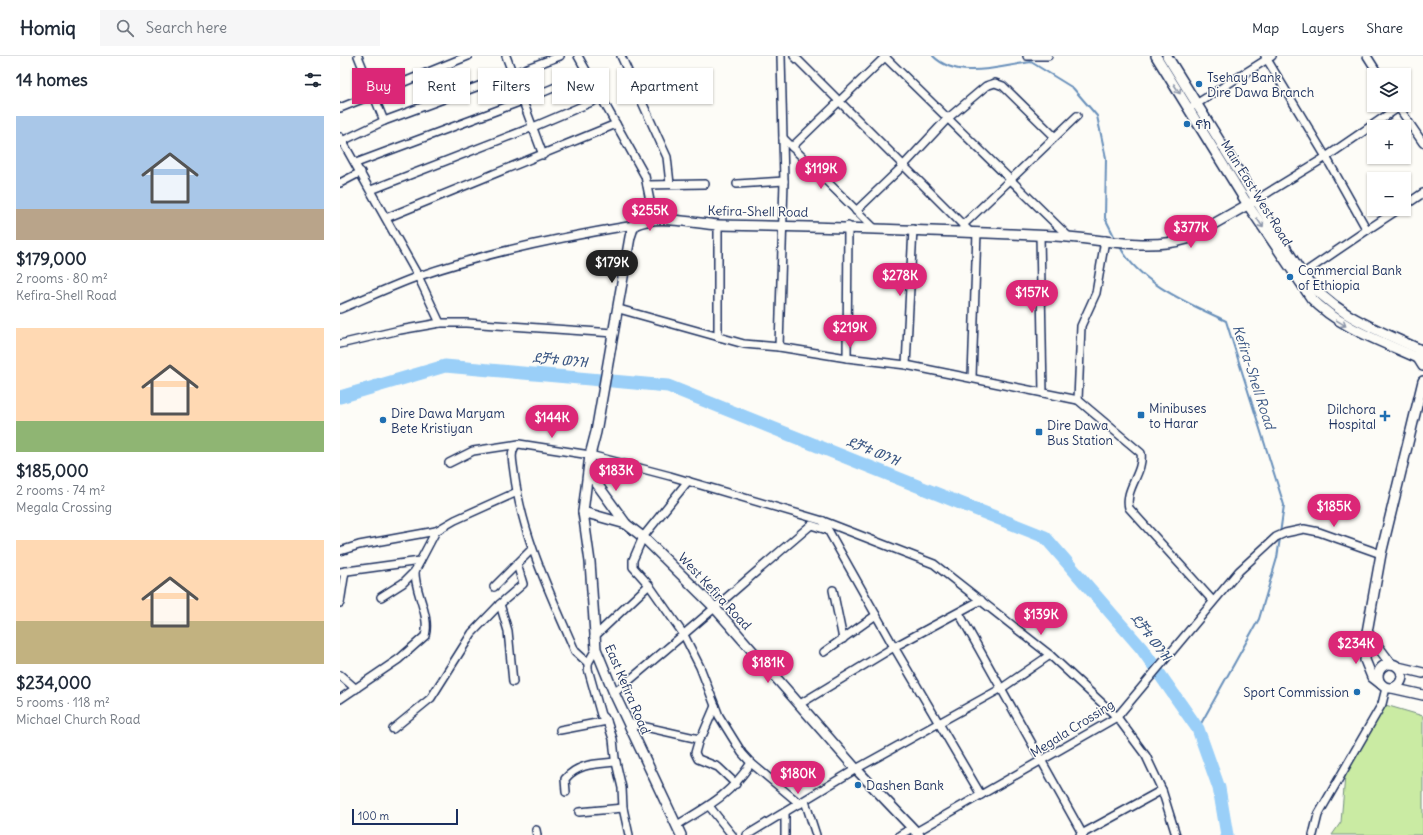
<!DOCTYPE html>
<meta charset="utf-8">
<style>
:root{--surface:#fff;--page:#f6f6f7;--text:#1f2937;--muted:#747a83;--line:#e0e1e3;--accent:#db2777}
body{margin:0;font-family:Delius,"Noto Sans Ethiopic",sans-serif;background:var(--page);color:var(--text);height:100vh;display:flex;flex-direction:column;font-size:15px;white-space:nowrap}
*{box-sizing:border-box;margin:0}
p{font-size:13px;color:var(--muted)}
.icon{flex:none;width:22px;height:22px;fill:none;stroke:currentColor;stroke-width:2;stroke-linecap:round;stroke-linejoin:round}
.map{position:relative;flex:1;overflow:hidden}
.side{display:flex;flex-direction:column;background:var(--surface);width:340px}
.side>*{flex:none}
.top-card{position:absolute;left:12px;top:12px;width:380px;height:36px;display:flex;gap:8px}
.controls{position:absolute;left:1027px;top:12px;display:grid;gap:8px}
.controls a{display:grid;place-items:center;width:44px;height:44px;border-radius:0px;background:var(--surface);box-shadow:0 1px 3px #0004;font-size:20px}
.scale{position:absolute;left:12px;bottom:10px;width:106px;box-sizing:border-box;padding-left:4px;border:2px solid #1b2f5e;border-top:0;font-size:11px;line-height:14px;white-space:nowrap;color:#1b2f5e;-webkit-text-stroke:3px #fdfcf7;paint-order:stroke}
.price{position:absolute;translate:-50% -34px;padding:0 9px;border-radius:14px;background:var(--accent);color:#fff;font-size:13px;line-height:26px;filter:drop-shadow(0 1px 2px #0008)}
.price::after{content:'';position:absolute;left:50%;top:24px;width:12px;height:9px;margin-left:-6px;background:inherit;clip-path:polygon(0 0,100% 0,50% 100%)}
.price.active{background:#222;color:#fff}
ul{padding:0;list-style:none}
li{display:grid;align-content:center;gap:8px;height:212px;padding:0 16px}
li span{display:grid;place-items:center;height:124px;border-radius:0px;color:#555}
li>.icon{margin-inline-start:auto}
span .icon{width:72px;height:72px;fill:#fffc;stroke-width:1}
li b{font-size:17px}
h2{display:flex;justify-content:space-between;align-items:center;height:48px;padding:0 16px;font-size:17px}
.chip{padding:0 14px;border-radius:0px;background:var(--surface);box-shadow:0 1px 3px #0004;font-size:14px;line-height:36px}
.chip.active{background:var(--accent);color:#fff}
header{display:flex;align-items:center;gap:24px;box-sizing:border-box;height:56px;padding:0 20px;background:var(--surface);border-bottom:1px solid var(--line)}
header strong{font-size:19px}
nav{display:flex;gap:22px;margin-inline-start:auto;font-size:14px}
.search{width:280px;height:36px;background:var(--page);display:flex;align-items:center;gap:10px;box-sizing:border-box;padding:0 14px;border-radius:0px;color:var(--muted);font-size:15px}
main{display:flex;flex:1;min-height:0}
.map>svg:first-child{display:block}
.park{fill:#caeba3;stroke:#728d80}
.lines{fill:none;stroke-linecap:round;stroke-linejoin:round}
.stream{stroke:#678fba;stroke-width:2}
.river{stroke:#9acff8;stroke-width:13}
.minor-casing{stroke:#1b2f5e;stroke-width:10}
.major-casing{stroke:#1b2f5e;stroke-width:12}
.minor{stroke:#fdfcf7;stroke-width:7}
.major{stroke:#fdfcf7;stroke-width:9}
.oneway{stroke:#8c96aa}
.poi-dot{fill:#1f6fb2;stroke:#fdfcf7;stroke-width:1.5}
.labels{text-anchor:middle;stroke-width:3;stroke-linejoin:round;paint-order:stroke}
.poi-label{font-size:13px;fill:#1b2f5e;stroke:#fdfcf7;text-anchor:start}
.street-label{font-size:13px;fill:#1b2f5e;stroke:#fdfcf7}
.water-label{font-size:14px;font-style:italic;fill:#3b5784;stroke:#fdfcf7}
</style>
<header>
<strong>Homiq</strong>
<div class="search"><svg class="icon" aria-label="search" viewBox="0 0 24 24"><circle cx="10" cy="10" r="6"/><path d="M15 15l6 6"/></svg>Search here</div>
<nav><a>Map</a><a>Layers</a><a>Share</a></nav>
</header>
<main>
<section class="side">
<h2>14 homes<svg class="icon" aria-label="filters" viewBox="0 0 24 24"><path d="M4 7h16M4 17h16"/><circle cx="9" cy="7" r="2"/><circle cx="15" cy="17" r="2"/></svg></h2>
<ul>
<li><span style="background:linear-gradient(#a9c7e8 75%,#b9a48a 0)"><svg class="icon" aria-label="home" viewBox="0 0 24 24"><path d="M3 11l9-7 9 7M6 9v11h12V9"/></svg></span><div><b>$179,000</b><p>2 rooms · 80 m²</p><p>Kefira-Shell Road</p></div></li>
<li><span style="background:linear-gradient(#ffd9b3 75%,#8fb573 0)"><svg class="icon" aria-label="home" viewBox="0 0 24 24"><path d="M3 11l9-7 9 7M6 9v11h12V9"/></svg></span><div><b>$185,000</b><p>2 rooms · 74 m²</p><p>Megala Crossing</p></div></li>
<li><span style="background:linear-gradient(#ffd9b3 65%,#c2b280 0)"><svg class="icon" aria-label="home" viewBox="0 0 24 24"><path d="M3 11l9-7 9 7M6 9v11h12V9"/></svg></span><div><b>$234,000</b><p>5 rooms · 118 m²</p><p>Michael Church Road</p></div></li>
</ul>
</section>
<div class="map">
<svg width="1083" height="779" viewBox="0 0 1083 779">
<rect width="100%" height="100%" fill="#fdfcf7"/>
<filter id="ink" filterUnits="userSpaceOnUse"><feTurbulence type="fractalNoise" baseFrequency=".025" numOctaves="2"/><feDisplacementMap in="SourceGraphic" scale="8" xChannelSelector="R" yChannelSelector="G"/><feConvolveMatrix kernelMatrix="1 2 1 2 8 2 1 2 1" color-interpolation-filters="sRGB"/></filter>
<g filter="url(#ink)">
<!-- park -->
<path class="park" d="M1042,648L1083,660V779H992L1001,766L1006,709Z"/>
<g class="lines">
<!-- stream -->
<g class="stream">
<path d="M593,0C618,25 660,10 691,6L733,32L757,60L766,102L765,162L776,184"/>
<path d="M779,189C798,227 850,248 886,265L944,449L940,478"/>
<path d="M858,673L919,563L937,502L940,482"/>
</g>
<!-- river -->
<path class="river" d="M0,341L105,310L328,330L705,481L802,593L858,673L879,732L887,779"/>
<defs>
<g id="minor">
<path d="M18,0L44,65"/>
<path d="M166,0L203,99"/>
<path d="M238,0L305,120L313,160L311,163"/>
<path d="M281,0L327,101L330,128"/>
<path d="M454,0L630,176"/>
<path d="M544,0L728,180"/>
<path d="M687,0H708"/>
<path d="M925,0L986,101L1027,174L958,221"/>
<path d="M1027,0L1039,19"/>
<path d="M1057,49L1083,87"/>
<path d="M853,50L932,0"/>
<path d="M0,52L128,0"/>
<path d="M0,81L78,220L100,267"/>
<path d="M443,82L533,171"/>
<path d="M0,86L44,65L220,0"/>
<path d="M452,91L546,0"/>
<path d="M16,107L182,45L247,18"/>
<path d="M0,127L21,116"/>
<path d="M397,128L444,125"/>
<path d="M307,129L365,128"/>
<path d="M31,134L193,71L261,42"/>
<path d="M916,144L986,101L1059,51"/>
<path d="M1064,150L1083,137"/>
<path d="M516,155L564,109L607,63L646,30L655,27L663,30L714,80"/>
<path d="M46,162L276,68"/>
<path d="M623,169L737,60"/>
<path d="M1027,174L1059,153"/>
<path d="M700,179L703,337"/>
<path d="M0,253C26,242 52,230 79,220C148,196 221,181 294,169"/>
<path d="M279,253L404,288L439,291L507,302L566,309L738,344L801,397C804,417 784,433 789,452L873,545"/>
<path d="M378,281V169"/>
<path d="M0,288L60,274L100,267H126L274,277"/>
<path d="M439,291L444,125L441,0"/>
<path d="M507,302L508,170"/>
<path d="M566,309L573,173"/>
<path d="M632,321L637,176"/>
<path d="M738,344L741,270L756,237L765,184"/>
<path d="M175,390C170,398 173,407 174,416C182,480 210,537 235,595L248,607"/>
<path d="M109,407L133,395L179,388L250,399L330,420L483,465L594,508L710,599L777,661L806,700L822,734L836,779"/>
<path d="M348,425L303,481L293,504V511L309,529L344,579L360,611L379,660L402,697L411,707L460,748"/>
<path d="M483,465L554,591L641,739"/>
<path d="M0,495L19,489L96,475"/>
<path d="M0,516L80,505"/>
<path d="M154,531L192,493"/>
<path d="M493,534L503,583"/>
<path d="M41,541L63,527L75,515L96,475L115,464L177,436"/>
<path d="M0,547L5,515"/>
<path d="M160,548L168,575L173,626"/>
<path d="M619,557L743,779"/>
<path d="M254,581L309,529"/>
<path d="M256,593L248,607V613L261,659L267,665L273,683L275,702L282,732L283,752L289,779"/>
<path d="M484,596L536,559"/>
<path d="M0,619L16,633"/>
<path d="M274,637C341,582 405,525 471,469L487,474"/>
<path d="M0,643L59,603L85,580C91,559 74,536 75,515"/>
<path d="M460,648L554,591L641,544"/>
<path d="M288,667L359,683L363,678L375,650"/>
<path d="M53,673L91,642L132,577L160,548L183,528L177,508"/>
<path d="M220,674L267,665"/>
<path d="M359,683L355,697L358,703L378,711L396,728"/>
<path d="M226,736L225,723C238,707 257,708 276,706"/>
<path d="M465,745L476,779"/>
<path d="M369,750L392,779"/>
<path d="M239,756L283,752"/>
<path d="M337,769C370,749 389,740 411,707"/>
<path d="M196,774L197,779"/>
<path d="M576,776L777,661L899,515L936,481L945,477L964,473L979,476L1041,498"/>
<path d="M407,779L516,713L662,632L710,599"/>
<path d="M445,779V757"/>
<path d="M560,779L572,772"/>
<path d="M740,779L822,734"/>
<path d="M973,779L978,759L1042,648L1046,632"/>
</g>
<g id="major">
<path d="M816,0L908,149L971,242C1000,272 1041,285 1078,302"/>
<path d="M827,0L962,218C995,260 1034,272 1081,294"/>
<path d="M1079,296L1078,302L1083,310"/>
<path d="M249,417L286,468L303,481L374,551L516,713L579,779"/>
<path d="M243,456L286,468"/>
<path d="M1027,576L1051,608"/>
<circle cx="1050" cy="620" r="12"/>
<path d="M1058,611L1083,617"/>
<path d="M1041,628L1032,621L1025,604L1027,576L1041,498L1083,325"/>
<path d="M1052,632L1083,639"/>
<path d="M341,779L274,637L256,593L250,506L243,456L250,399L256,376L290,181L294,169C319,157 352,168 380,169C492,171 603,175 715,180C756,182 807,195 847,183L916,144"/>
</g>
</defs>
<!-- minor casing -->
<use href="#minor" class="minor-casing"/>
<!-- major casing -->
<use href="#major" class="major-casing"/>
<!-- minor -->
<use href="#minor" class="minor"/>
<!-- major -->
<use href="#major" class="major"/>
</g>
<!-- one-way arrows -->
<defs><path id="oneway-shaft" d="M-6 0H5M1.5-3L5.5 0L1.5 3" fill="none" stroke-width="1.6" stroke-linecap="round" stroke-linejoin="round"/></defs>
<g class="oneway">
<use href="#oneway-shaft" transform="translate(837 33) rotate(57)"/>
<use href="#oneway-shaft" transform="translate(920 167) rotate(56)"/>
<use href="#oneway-shaft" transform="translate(1001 267) rotate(32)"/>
</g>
</g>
<!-- markers -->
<g class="poi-dot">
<circle cx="859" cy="28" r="4"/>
<circle cx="847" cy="68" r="4"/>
<circle cx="950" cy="221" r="4"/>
<rect x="797" y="355" width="8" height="8" rx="2"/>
<path d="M1043 354h4v4h4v4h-4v4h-4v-4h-4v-4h4z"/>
<circle cx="43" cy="364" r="4"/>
<rect x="695" y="372" width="8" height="8" rx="2"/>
<circle cx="1017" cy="636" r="4"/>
<circle cx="518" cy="729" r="4"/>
</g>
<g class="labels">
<!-- poi labels -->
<g class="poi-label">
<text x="867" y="26">Tsehay Bank<tspan x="867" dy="15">Dire Dawa Branch</tspan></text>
<text x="855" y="73">ኖክ</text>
<text x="958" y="219">Commercial Bank<tspan x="958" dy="15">of Ethiopia</tspan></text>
<text x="809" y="357">Minibuses<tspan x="809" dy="15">to Harar</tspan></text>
<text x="1036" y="358" text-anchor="end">Dilchora<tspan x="1036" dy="15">Hospital</tspan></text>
<text x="51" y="362">Dire Dawa Maryam<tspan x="51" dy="15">Bete Kristiyan</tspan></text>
<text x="707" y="374">Dire Dawa<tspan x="707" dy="15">Bus Station</tspan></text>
<text x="1009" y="641" text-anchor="end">Sport Commission</text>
<text x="526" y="734">Dashen Bank</text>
</g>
<!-- street labels -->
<g class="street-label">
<text transform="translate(917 137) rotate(58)" y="5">Main East West Road</text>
<text transform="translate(418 155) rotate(1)" y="5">Kefira-Shell Road</text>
<text transform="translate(375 535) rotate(47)" y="5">West Kefira Road</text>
<text transform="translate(288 633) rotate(67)" y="5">East Kefira Road</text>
<text transform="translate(732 672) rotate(-32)" y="5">Megala Crossing</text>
</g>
<!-- water labels -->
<g class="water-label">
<text transform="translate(220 304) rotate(5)" y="5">ደቻቱ ወንዝ</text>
<text transform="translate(914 321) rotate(72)" y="5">Kefira-Shell Road</text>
<text transform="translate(533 395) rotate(22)" y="5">ደቻቱ ወንዝ</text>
<text transform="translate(811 581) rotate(52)" y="5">ደቻቱ ወንዝ</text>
</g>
</g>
</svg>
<div class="controls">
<a><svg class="icon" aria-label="layers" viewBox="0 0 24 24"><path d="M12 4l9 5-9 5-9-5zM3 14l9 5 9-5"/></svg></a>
<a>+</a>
<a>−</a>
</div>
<div class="scale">100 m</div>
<b class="price" style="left:481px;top:134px">$119K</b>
<b class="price" style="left:310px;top:176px">$255K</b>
<b class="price" style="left:851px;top:193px">$377K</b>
<b class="price active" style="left:272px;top:228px">$179K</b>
<b class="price" style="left:560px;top:241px">$278K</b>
<b class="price" style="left:692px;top:258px">$157K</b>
<b class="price" style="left:510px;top:293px">$219K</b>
<b class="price" style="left:212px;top:383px">$144K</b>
<b class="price" style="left:276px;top:436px">$183K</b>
<b class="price" style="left:994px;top:472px">$185K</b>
<b class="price" style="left:701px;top:580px">$139K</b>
<b class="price" style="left:1016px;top:609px">$234K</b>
<b class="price" style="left:428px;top:628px">$181K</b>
<b class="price" style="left:458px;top:739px">$180K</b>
<div class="top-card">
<a class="chip active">Buy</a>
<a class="chip">Rent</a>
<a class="chip">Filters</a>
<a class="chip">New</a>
<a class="chip">Apartment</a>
</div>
</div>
</main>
